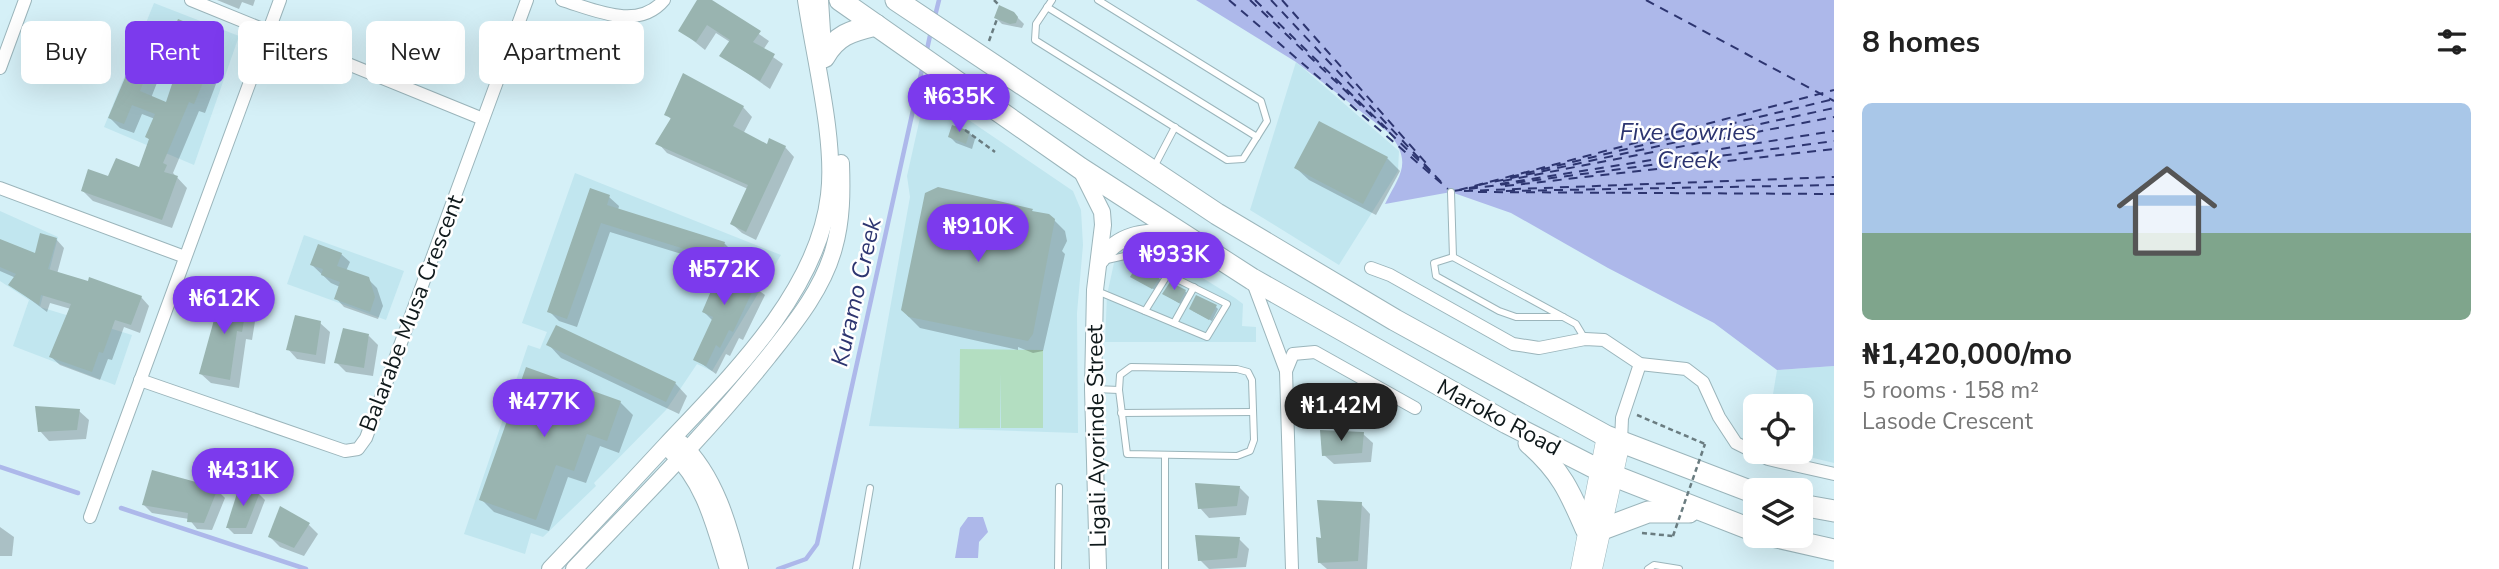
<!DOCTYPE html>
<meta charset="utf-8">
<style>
:root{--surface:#fff;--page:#f6f6f6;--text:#222;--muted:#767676;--line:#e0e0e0;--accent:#7c3aed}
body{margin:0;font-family:"Nunito Sans",sans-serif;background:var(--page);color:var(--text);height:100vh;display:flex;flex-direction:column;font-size:26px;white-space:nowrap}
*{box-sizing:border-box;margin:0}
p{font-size:23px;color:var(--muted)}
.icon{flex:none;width:38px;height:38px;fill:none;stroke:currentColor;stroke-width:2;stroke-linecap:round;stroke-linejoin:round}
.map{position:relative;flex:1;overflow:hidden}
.drawer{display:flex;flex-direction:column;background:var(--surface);width:665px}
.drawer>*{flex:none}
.hud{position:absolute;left:21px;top:21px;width:665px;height:63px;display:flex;gap:14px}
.fabs{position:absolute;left:1743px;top:394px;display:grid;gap:14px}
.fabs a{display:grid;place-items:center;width:70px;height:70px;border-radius:10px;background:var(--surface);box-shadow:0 7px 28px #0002;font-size:35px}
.price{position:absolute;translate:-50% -60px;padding:0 16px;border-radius:24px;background:var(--accent);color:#fff;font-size:23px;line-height:46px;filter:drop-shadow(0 2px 4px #0008)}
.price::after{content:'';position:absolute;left:50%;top:42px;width:21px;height:16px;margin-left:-10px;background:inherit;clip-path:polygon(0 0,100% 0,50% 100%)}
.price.on{background:#222;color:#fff}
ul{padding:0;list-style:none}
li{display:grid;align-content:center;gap:14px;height:371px;padding:0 28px}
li+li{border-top:2px solid var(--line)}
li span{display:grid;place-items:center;height:217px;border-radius:10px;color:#555}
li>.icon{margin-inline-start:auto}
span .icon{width:126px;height:126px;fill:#fffc;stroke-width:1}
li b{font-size:30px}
h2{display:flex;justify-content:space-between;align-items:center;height:84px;padding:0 28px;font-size:30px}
.tag{padding:0 24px;border-radius:10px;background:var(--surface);box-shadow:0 7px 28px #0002;font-size:24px;line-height:63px}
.tag.on{background:var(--accent);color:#fff}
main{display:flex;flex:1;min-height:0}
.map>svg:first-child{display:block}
.built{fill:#c1e6ef}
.green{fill:#b3dec1}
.water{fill:#adb8ea}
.shadow{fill:#0003}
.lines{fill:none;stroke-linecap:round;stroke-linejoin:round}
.stream{stroke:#adb8ea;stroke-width:4.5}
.ferry{stroke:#2d3570;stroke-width:2;stroke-dasharray:9 7;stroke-linecap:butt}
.building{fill:#99b4b0}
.service-casing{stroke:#9bb5bb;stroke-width:8}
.minor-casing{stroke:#9bb5bb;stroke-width:14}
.tertiary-casing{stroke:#9bb5bb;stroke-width:18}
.secondary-casing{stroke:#9bb5bb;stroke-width:19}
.trunk-casing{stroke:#9bb5bb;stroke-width:23}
.path{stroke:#6a7c80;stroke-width:2.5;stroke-dasharray:5 3.5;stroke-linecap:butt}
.service{stroke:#fff;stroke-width:6}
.minor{stroke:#fff;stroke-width:12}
.tertiary{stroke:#fff;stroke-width:16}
.secondary{stroke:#fff;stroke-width:18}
.trunk{stroke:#fff;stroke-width:21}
.path-bridge{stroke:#6a7c80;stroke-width:2.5;stroke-dasharray:5 3.5;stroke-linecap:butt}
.labels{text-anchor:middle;stroke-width:5;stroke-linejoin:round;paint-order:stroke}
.street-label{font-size:23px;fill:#0f191b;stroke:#fff}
.water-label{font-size:24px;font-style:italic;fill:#2d3570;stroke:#fff}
</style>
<main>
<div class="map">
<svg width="1834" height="569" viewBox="0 0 1834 569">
<rect width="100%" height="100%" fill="#d5f0f7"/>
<!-- built -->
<g class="built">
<path d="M154,3L239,36L194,165L104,127Z"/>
<path d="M1296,62L1399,151L1398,171L1339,265L1250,210Z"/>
<path d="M926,91L1073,191L1081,210L1083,245L1077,313L1078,433L869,426L910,197L907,176Z"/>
<path d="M575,173L781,255L712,371L697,364L666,410L594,483L596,486L543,537L531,533L525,554L464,534L528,345L540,349L547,332L522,323Z"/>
<path d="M0,211L58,237L40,307L132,335L115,385L13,346L29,300L0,281Z"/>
<path d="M304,235L404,271L386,320L287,284Z"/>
<path d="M1138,243L1149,245L1235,298L1243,304L1242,326L1256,327V342H1105L1107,295L1114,263L1119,251Z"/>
<path d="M1834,366V463L1789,452H1801V406H1771L1777,370Z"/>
</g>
<!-- green -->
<path class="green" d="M960,349L1043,350V428H1001V373L1000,428H959Z"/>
<!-- water -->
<g class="water">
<path d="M1196,0H1834V366L1777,370L1714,323L1608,268L1511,213L1451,192L1385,204C1400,174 1413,163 1389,133L1296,62Z"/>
<path d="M968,517H983L988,532L979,542L978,558H955L960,528Z"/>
</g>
<!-- shadow -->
<g class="shadow">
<path d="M217,0H255L253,6L242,2L239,9Z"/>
<path d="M699,0H709L769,41L763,50L783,64L770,89L721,55L730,42L716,33L705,50L680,30Z"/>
<path d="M1013,13L1024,24L1022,28L1002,24L996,18Z"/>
<path d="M179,21L211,35L221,45L208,76L216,84L205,113L199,111L173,173L187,188L172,228L93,201L83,191L140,170L151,141L147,137L155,119L142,114L134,133L120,128L110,118L154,55L164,65L151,98L167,104L184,52L171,41Z"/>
<path d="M743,107L752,117L743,134L768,146L785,147L794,157L756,240L742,233L732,224L748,189L667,153L658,143L672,120L666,114Z"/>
<path d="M969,132L975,139L972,149L956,143L950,137Z"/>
<path d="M1387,158L1400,171L1376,215L1309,180L1296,168Z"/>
<path d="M609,197L619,206L618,210L725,244L734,253L732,261L751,274L747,282L765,295L743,340L739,338L730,356L726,354L716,374L695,359L713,321L704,312L724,267L610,232L577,327L559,321L549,311Z"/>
<path d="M1052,218L1065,231L1067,241L1062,251L1065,254L1043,351L1033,353L1018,347V350L920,328L907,315Z"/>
<path d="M56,239L64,248L57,274L141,297L149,306L140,333L124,327L112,360L108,359L100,380L60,365L51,357L71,309L50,303L47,312L11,285L16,278L0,271V241L36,255Z"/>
<path d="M341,254L350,262L346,271L368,279L377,288L383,306L378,319L344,307L336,298L340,287L331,283L312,265Z"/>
<path d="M1159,278L1161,281L1155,290L1135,279Z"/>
<path d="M1185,291L1188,294L1182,305L1164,294Z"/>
<path d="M247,299L257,309L252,340L246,339L239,388L211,383L201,374Z"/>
<path d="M1216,307L1218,309L1212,321L1193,311Z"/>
<path d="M320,323L330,332L325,364L297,359L288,349Z"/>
<path d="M369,336L378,345L373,376L346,372L336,362Z"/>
<path d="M549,345L675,383L687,396L679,414L561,358Z"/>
<path d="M620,402L633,415L619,453L600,446L586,483L568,477L549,531L494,512L481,499Z"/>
<path d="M79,411L89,420L86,439L49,441L40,431Z"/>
<path d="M1363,434L1373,443L1371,462L1334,464L1324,455Z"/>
<path d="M153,472L217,490L225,498L212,530L197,529L189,519L152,513L144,505Z"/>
<path d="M1239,487L1249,497L1246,515L1209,518L1200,508Z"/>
<path d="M259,494L265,500L252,534H234L228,528Z"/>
<path d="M1361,504L1370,514L1367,569H1327L1320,563L1323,540Z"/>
<path d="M309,525L318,534L304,556L280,547L270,537Z"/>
<path d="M0,527L14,537L12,556H0Z"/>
<path d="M1239,539L1249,549L1246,567L1209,569L1200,560Z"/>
</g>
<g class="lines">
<!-- stream -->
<g class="stream">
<path d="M934,20L939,0"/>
<path d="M926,54L931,31"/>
<path d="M0,467L78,493"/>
<path d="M121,508L306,569"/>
<path d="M778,569L806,559L817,544L923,65"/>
</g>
<!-- ferry -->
<g class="ferry">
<path d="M1229,0L1448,189"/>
<path d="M1250,0L1434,175"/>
<path d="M1255,0L1389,131"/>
<path d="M1271,0L1443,184"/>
<path d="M1282,0L1426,163"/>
<path d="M1646,0L1834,101"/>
<path d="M1510,177L1834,99"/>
<path d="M1503,181L1834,117"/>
<path d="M1500,184L1834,131"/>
<path d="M1479,185L1834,108"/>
<path d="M1505,186L1834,149"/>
<path d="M1469,188L1481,186"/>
<path d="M1459,190L1834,90"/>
<path d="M1453,191L1834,141"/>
<path d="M1464,191L1834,177"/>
<path d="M1506,191L1834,185"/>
<path d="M1478,192L1834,194"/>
</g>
</g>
<!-- building -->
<g class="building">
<path d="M697,0H712L761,31L753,42L775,54L760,81L719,56L730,40L707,25L696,42L678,31Z"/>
<path d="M999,5L1014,12L1018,17L1016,23L1010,24L994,18Z"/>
<path d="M178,19L212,33L197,69L207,73L194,104L189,102L163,163L167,165L164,172L178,176L162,220L81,191L88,169L108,176L116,158L139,167L149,139L145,137L155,114L132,105L124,124L108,118L138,47L155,54L140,91L166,102L184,48L169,41Z"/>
<path d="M683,73L744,106L733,126L767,144L769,138L786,146L746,232L730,224L748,185L655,144L671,118L664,115Z"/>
<path d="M1319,121L1388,157L1363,204L1294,168Z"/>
<path d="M952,125L970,131L966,144L948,137Z"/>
<path d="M938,187L1033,209L1032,211L1049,214L1055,219L1033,334L1028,341L909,317L901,310L925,193Z"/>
<path d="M590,188L610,195L607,205L725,242L720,260L601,223L567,319L547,312Z"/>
<path d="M40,233L57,238L48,269L88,281L89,277L142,296L131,325L115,320L103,353L99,352L92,372L49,357L71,304L41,295L39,305L8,285L16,274L0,267V239L35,253Z"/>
<path d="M318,244L342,253L337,266L369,277L375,297L370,312L334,299L340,282L321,275L323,269L310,265Z"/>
<path d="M726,256L742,263L737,275L756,284L733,332L729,330L720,348L716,345L706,366L693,360L713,317L702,312Z"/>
<path d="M1137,265L1160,277L1152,289L1130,277Z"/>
<path d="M1170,282L1186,290L1179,303L1162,294Z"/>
<path d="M222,291L248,298L242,332L237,331L230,380L199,374Z"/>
<path d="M1196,295L1217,305L1209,320L1189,309Z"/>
<path d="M295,315L321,321L316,355L286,350Z"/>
<path d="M556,325L676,382L666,402L546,345Z"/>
<path d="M343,328L369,334L364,368L334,363Z"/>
<path d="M526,367L621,401L607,441L587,434L574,471L556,465L536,520L479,500Z"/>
<path d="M35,406L80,409L77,430L38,432Z"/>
<path d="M1320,430L1364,432L1362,453L1322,456Z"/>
<path d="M152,470L218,488L204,523L187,522L188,513L142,505Z"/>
<path d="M1195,483L1240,486L1237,506L1198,509Z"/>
<path d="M239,487L260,492L246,528H226Z"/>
<path d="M1317,500L1362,502L1358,561L1318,563L1316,537L1321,538Z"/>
<path d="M280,506L310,523L294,548L268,537Z"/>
<path d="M1195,535L1240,537L1237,558L1198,561Z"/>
</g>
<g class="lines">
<defs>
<g id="service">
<path d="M1052,0L1036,24L1035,40L1227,160L1243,159L1267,121L1261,101L1098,0"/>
<path d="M1047,7L1257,137"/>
<path d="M1154,167L1175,127"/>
<path d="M1451,192L1453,257L1576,324L1585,339"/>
<path d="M1453,257L1434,263L1436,276L1499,311L1516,317H1563"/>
<path d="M1097,291L1207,337L1227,304L1129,255L1107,260"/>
<path d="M1145,311L1168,274"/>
<path d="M1174,323L1194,287"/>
<path d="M1131,367L1237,369L1248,372L1252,380L1254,440L1250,451L1237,456L1127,454L1119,390L1120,375Z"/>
<path d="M1095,389L1119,390"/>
<path d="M1121,413L1253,412"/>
<path d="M856,569L870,488"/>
<path d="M1058,569L1059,487"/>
<path d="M1165,569V455"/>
<path d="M1648,569L1654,565L1679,569"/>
</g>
<g id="minor">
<path d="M191,0L483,119"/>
<path d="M562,0C595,10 638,31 664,0"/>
<path d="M0,68L25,0"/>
<path d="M0,188L185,257"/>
<path d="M1371,268L1390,275L1513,344L1539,348L1585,339L1604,340L1640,364L1686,369L1703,382L1719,417L1736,443L1768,459L1834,474"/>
<path d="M1252,280L1286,371"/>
<path d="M140,380L345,451L358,449L366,438L527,0"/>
<path d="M1621,442L1622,418L1640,364"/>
<path d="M90,517L280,0"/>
<path d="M1292,569L1286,371L1293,354L1315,352L1415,408"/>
</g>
<g id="tertiary">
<path d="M820,0L823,47"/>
<path d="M1080,168L1102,212L1103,225L1095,290L1093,389L1098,569"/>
<path d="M1101,260C1118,233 1144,232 1174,231"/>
<path d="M681,443C715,475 729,525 740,569"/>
<path d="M672,452C705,482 715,528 728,569"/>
<path d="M550,569C589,528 628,486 666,445C730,377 818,292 829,195C836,141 814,56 806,0"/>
<path d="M574,569C640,500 708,432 768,357C794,324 823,289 834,248C842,220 842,192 841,163"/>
</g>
<g id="secondary">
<path d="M1580,569L1606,436"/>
<path d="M1593,569L1621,442"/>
</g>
<g id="trunk">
<path d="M840,0L1080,168L1252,279L1507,423L1599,470L1755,531"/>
<path d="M896,0L1217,214L1395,320L1606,436L1755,493"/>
<path d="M824,57C837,34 852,31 876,25"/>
<path d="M1529,443C1561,471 1570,492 1586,529"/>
<path d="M1801,505L1834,511"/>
<path d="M1600,530L1648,512H1689"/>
<path d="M1772,536L1834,550"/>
</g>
</defs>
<!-- service casing -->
<use href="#service" class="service-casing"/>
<!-- minor casing -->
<use href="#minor" class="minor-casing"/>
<!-- tertiary casing -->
<use href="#tertiary" class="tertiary-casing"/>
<!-- secondary casing -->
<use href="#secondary" class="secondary-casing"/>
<!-- trunk casing -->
<use href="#trunk" class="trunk-casing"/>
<!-- path -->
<g class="path">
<path d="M994,0L999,5"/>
<path d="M989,41L997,19"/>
<path d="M957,127L965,107"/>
<path d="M965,130L995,152"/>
<path d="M1637,415L1705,444"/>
<path d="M1642,533L1673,536"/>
</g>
<!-- service -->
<use href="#service" class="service"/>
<!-- minor -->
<use href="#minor" class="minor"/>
<!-- tertiary -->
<use href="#tertiary" class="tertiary"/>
<!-- secondary -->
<use href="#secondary" class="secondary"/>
<!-- trunk -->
<use href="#trunk" class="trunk"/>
<!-- path-bridge -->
<path class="path-bridge" d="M1673,536L1705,444"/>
</g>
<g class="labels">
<!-- street labels -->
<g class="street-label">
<text transform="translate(411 313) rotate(-69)" y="8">Balarabe Musa Crescent</text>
<text transform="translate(1499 417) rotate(28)" y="8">Maroko Road</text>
<text transform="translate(1096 436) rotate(-91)" y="8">Ligali Ayorinde Street</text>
</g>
<!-- water labels -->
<g class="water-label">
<text x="1688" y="140">Five Cowries<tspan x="1688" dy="28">Creek</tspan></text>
<text transform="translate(856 292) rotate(-77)" y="8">Kuramo Creek</text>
</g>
</g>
</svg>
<div class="fabs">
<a><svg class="icon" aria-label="locate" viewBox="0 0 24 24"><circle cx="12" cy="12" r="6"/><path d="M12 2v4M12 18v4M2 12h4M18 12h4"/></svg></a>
<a><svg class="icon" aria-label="layers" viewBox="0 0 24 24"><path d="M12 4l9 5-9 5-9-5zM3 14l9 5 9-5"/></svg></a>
</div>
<b class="price" style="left:959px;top:134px">₦635K</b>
<b class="price" style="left:978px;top:264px">₦910K</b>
<b class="price" style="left:1174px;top:292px">₦933K</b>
<b class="price" style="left:724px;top:307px">₦572K</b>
<b class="price" style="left:224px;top:336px">₦612K</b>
<b class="price" style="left:544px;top:439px">₦477K</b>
<b class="price on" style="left:1341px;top:443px">₦1.42M</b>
<b class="price" style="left:243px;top:508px">₦431K</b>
<div class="hud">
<a class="tag">Buy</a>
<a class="tag on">Rent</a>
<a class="tag">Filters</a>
<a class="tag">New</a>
<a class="tag">Apartment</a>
</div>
</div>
<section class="drawer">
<h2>8 homes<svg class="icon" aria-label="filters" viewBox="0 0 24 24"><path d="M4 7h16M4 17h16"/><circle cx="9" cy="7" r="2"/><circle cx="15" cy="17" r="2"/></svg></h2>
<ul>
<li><span style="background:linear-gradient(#a9c7e8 60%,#7fa58c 0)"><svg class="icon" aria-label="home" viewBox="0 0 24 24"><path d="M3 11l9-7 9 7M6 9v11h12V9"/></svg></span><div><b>₦1,420,000/mo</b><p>5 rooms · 158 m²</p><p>Lasode Crescent</p></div></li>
</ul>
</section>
</main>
